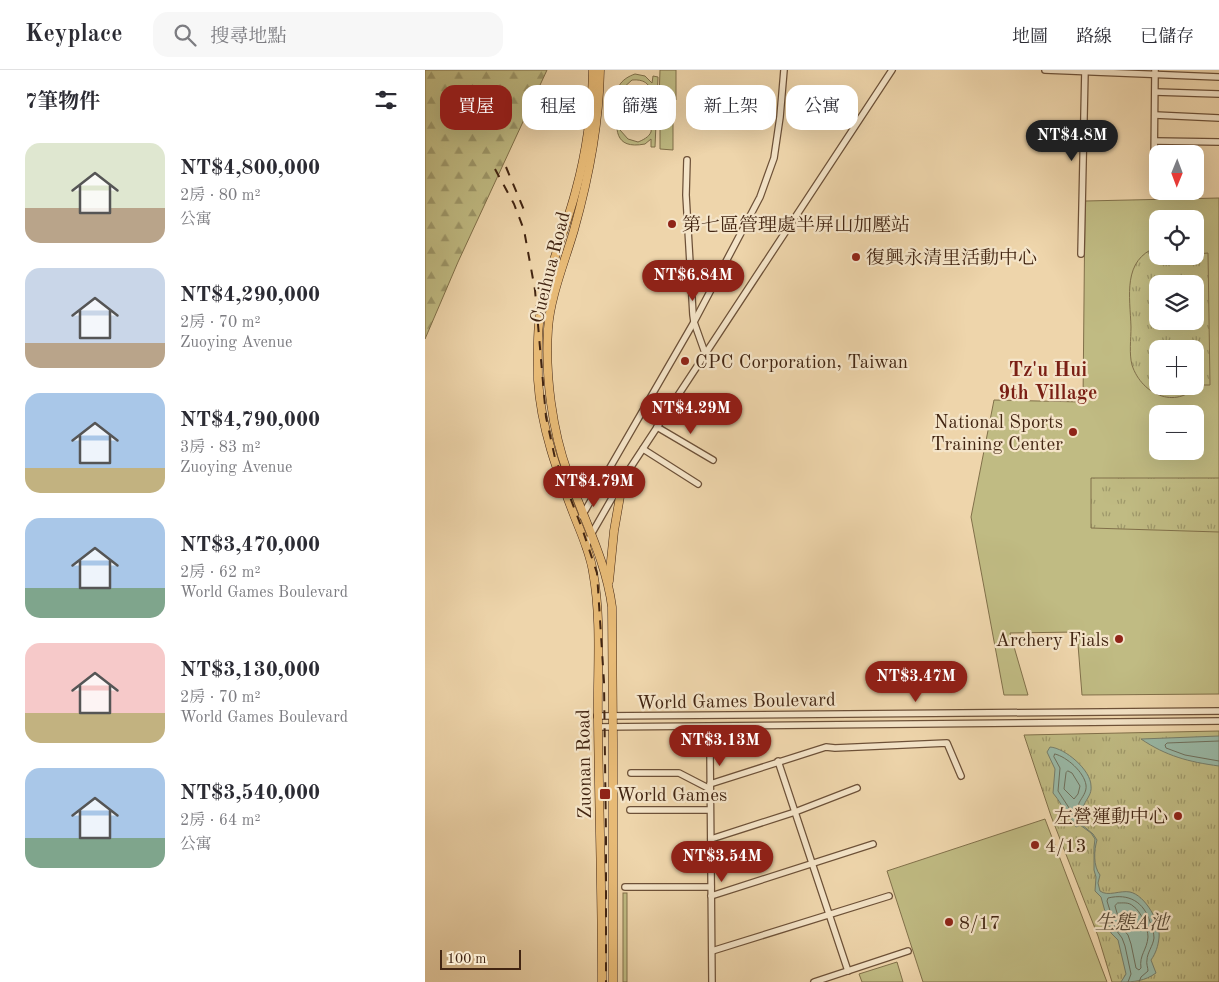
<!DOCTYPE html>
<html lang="zh-TW">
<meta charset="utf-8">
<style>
:root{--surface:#fff;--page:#f7f7f7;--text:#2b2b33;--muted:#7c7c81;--line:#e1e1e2;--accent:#8f2418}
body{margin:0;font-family:"Old Standard TT","Noto Serif TC",serif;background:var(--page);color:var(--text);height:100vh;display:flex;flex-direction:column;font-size:19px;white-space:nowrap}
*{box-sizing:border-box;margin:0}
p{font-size:16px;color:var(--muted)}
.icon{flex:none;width:28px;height:28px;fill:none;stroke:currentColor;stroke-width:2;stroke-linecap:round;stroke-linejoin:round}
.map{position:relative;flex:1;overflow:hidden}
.panel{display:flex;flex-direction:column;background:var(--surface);width:425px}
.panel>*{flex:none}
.banner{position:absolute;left:15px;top:15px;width:475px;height:45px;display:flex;gap:10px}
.needle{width:32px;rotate:181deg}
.controls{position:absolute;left:724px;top:75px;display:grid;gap:10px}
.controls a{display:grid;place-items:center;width:55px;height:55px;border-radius:10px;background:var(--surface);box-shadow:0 5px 20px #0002;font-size:25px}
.scale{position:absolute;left:15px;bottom:12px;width:81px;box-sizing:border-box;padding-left:5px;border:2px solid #422512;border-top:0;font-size:14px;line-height:18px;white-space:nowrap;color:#422512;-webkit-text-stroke:4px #f4e4c8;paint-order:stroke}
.price{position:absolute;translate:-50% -42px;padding:0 11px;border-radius:18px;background:var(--accent);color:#fff;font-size:16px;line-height:32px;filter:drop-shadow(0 1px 2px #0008)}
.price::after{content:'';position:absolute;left:50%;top:30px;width:15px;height:11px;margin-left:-8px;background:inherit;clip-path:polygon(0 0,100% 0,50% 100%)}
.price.active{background:#222;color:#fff}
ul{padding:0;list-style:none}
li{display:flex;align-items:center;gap:15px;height:125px;padding:0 25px}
li span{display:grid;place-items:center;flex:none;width:140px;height:100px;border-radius:15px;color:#555}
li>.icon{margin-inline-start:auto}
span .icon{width:60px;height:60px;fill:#fffc;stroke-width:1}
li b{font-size:21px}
h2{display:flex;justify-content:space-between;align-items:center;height:60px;padding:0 25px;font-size:21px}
.pill{padding:0 18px;border-radius:15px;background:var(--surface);box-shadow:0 5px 20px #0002;font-size:18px;line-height:45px}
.pill.active{background:var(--accent);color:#fff}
header{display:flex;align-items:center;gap:30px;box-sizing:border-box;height:70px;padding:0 25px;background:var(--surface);border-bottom:1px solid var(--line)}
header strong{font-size:24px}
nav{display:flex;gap:28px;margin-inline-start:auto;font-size:18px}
.search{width:350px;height:45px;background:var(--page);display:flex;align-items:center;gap:12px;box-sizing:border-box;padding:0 18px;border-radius:15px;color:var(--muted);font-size:19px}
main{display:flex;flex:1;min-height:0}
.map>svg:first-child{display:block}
.grass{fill:#c0bb83;stroke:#81704a;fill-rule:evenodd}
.forest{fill:url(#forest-firs);stroke:#81704a}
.park{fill:url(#park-tufts);stroke:#81704a;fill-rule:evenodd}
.water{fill:#99b9a7;stroke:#767e6b}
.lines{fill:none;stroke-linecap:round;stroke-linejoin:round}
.shore{stroke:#6e6f5c;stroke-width:1}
.minor-casing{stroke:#6d5138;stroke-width:8}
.major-casing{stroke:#422512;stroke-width:9}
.minor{stroke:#f4e4c8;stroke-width:5.5}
.major{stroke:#e7ba76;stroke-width:8}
.rail{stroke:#422512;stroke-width:2;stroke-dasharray:9 9;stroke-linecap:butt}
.poi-dot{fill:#8f2418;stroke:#f4e4c8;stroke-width:2}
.labels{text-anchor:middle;stroke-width:4.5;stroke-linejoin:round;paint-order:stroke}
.poi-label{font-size:19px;fill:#422512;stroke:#f4e4c8;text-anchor:start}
.street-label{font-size:19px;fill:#422512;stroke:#f4e4c8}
.neighbourhood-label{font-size:20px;font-weight:bold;fill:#7a1f14;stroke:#f4e4c8}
.water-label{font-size:20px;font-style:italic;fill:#584a37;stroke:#f4e4c8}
</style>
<header>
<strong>Keyplace</strong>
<div class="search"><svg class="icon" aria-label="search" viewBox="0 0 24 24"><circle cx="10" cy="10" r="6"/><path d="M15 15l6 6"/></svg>搜尋地點</div>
<nav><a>地圖</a><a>路線</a><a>已儲存</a></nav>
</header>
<main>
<section class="panel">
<h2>7筆物件<svg class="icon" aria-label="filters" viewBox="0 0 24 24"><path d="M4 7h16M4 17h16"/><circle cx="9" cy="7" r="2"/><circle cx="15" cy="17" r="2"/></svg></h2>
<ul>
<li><span style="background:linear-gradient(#dfe7d0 65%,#b9a48a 0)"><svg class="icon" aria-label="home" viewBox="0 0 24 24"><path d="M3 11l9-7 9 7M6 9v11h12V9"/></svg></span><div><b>NT$4,800,000</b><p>2房 · 80 m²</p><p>公寓</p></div></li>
<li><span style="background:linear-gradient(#c9d6e8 75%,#b9a48a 0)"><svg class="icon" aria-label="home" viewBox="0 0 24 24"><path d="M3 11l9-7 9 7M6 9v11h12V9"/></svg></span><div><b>NT$4,290,000</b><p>2房 · 70 m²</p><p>Zuoying Avenue</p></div></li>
<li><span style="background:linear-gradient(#a9c7e8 75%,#c2b280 0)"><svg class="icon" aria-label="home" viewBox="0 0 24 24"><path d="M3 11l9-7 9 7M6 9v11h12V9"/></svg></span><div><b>NT$4,790,000</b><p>3房 · 83 m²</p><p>Zuoying Avenue</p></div></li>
<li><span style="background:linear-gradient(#a9c7e8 70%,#7fa58c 0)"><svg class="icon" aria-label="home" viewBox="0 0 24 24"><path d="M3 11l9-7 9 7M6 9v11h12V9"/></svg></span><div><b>NT$3,470,000</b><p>2房 · 62 m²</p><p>World Games Boulevard</p></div></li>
<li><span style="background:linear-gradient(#f6c9c9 70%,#c2b280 0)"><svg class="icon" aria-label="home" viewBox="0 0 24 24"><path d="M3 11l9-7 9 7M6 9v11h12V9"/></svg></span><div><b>NT$3,130,000</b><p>2房 · 70 m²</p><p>World Games Boulevard</p></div></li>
<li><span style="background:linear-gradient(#a9c7e8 70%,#7fa58c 0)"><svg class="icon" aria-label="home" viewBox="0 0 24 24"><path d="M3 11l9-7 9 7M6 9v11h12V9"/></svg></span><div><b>NT$3,540,000</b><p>2房 · 64 m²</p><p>公寓</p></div></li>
</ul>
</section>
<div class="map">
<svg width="794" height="912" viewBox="0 0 794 912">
<defs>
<pattern id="forest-firs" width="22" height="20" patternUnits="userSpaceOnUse" patternTransform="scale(1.25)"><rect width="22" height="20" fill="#c0bb83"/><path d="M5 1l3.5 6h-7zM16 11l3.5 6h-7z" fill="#9e986a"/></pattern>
<pattern id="park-tufts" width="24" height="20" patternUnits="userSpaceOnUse" patternTransform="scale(1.25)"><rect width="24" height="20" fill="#c0bb83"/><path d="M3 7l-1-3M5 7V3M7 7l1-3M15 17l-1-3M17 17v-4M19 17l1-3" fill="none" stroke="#9e986a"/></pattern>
</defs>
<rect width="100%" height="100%" fill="#eed5ab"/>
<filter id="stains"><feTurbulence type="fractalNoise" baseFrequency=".004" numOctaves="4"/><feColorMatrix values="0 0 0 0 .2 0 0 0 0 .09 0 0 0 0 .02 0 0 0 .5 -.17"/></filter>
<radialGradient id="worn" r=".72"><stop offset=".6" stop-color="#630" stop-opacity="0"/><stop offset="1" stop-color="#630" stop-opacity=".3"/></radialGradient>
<!-- grass -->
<g class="grass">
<path d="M235,0H251V30H234Z"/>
<path d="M210,4L220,6L227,13L228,6L233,7L230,77H226V69L220,74C188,80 191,58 192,36C193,30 192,22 194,16C197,10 204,6 210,4ZM207,10C231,8 227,29 226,45C226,50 227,57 226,62C224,67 218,70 213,72L203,69L195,60L197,19Z"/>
<path d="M235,48H248V80L235,79Z"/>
<path d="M794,128V624L657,625L652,562L585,563L603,625H579L546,447L569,330L658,332L660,131ZM732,149H770V186H732ZM732,214H770V251H732ZM732,279H770V316H732ZM732,344H770V381H732Z"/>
<path d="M620,749L682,912H498L462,801Z"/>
<rect x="198" y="823" width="4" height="89"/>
<path d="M472,892L478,912H437L434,904Z"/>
</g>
<!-- forest -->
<path class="forest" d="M0,0H122L33,192L0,269Z"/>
<!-- park -->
<g class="park">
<path d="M732,177V186H770V185L772,186V184L783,183L785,315H775V312C754,341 717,326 707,295C704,284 706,269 706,257C705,226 697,190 732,177ZM732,214H770V251H732ZM732,279H770V316H732Z"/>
<path d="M666,408H794V462L666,458Z"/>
<path d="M794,661V912H687L673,866L626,746L599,665Z"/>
</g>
<!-- water -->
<g class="water">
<path d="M794,666V696C764,692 741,686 716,669Z"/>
<path d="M625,677C640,678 666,700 666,716C667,724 662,728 659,735C657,741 658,748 656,754L668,764L672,770C669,780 668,796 675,805L673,813L675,821C683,827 695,820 705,822C720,825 736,853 734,868C733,876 731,883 726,890L731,903C720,911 709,912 696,912L701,904L693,870L686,863L676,827L670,821L671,807L669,800V777L670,769L666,763L655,755L651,757C649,751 646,750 643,746C638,738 634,730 628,723L630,699L622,682Z"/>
</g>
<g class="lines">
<!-- shore -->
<g class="shore">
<path d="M794,671L742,673L740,675L741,678L760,685L794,691"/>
<path d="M630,684C642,687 659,702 661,715C662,722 657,727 654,733C653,737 653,741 651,745L648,744L633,721L635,698L629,687Z"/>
<path d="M643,701L647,703L655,716L653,724L649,729L639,719L641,703Z"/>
<path d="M693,833C698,833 704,832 708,836C716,841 723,858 723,867C722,880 714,885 716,898L714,900L711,898L706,874L703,865L696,857L690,836Z"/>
<path d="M703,912L706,904L700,876L697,868L691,860L682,831L683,828C704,823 719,832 725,852C727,857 729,863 729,868C728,876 722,883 722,890C721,893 723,898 723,901L716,907L714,912"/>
</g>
<defs>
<g id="minor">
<path d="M620,0L794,7"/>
<path d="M730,22L794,24"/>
<path d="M730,45L794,48"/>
<path d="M730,71L794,72"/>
<path d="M262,90L261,125L268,245L269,252L280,283"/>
<path d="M729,98L730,0"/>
<path d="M656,184L660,0"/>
<path d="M232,357L288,390"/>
<path d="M218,379L273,414"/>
<path d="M157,446L269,252L335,127L349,88L355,47L359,0"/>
<path d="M161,477L167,463L198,409L467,0"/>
<path d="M172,646L794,641"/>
<path d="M173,657L794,651"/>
<path d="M285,679L287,912"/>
<path d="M353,691L423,901"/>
<path d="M206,703H254L285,719"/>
<path d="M285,714L401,677L410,678L522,673L536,706"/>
<path d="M205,740H285"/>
<path d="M286,769L370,742L432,718"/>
<path d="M200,817H286"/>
<path d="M286,826L448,774"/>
<path d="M287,881L464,826"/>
<path d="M389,912L483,881"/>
</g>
<g id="major">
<path d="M168,0C167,41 162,80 151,120C140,163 118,211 114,254C112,272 113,292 113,310C116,358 132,401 149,445C156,463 165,482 168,502C177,551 172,602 173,651C174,738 177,825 177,912"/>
<path d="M175,0C174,55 164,107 149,160C140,191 125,227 123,259C120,305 127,360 143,404C158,448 181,490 187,537L188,672V912"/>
<path d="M184,511L189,461L198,409"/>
</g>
</defs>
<!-- minor casing -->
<use href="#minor" class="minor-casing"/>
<!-- major casing -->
<use href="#major" class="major-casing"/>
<!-- minor -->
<use href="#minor" class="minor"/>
<!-- major -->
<use href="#major" class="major"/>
<!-- rail -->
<g class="rail">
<path d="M81,97L99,140"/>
<path d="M70,99L89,134L99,160L110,220L121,347L130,388L158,461L172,503L179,612L181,767V912"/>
</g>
</g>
<!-- markers -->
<g class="poi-dot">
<circle cx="247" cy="154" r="5"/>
<circle cx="431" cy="187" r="5"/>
<circle cx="260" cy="291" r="5"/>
<circle cx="648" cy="362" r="5"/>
<circle cx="694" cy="569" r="5"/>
<rect x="174" y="718" width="12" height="12" rx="2.5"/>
<circle cx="753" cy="746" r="5"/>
<circle cx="610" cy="775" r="5"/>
<circle cx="524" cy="852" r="5"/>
</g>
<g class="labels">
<!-- poi labels -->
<g class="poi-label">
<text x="257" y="161">第七區管理處半屏山加壓站</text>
<text x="441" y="194">復興永清里活動中心</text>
<text x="270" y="298">CPC Corporation, Taiwan</text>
<text x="638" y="358" text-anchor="end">National Sports<tspan x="638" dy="22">Training Center</tspan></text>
<text x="684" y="576" text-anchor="end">Archery Fials</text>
<text x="191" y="731">World Games</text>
<text x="743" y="753" text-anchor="end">左營運動中心</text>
<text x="620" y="782">4/13</text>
<text x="534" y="859">8/17</text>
</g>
<!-- street labels -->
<g class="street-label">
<text transform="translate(124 197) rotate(-76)" y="7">Cueihua Road</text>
<text transform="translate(311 630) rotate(-1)" y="7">World Games Boulevard</text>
<text transform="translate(158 694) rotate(-91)" y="7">Zuonan Road</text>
</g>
<!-- neighbourhood labels -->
<g class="neighbourhood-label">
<text x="623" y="306">Tz'u Hui<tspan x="623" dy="23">9th Village</tspan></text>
</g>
<!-- water labels -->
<g class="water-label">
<text x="707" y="859">生態A池</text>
</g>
</g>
<rect width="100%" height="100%" filter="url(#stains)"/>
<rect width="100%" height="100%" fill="url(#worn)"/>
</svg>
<div class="controls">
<a><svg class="needle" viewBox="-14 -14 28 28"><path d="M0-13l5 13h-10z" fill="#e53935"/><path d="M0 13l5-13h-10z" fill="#7c7c81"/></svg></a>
<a><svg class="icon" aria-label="locate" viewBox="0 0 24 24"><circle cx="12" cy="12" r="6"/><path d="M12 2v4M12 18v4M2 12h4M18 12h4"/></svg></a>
<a><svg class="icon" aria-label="layers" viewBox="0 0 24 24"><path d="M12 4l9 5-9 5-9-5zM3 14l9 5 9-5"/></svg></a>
<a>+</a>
<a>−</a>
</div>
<div class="scale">100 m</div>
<b class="price active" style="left:647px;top:92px">NT$4.8M</b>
<b class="price" style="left:268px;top:232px">NT$6.84M</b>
<b class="price" style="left:266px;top:365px">NT$4.29M</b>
<b class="price" style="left:169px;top:438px">NT$4.79M</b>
<b class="price" style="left:491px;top:633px">NT$3.47M</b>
<b class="price" style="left:295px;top:697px">NT$3.13M</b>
<b class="price" style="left:297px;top:813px">NT$3.54M</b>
<div class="banner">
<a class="pill active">買屋</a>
<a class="pill">租屋</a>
<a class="pill">篩選</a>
<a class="pill">新上架</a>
<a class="pill">公寓</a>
</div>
</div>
</main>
